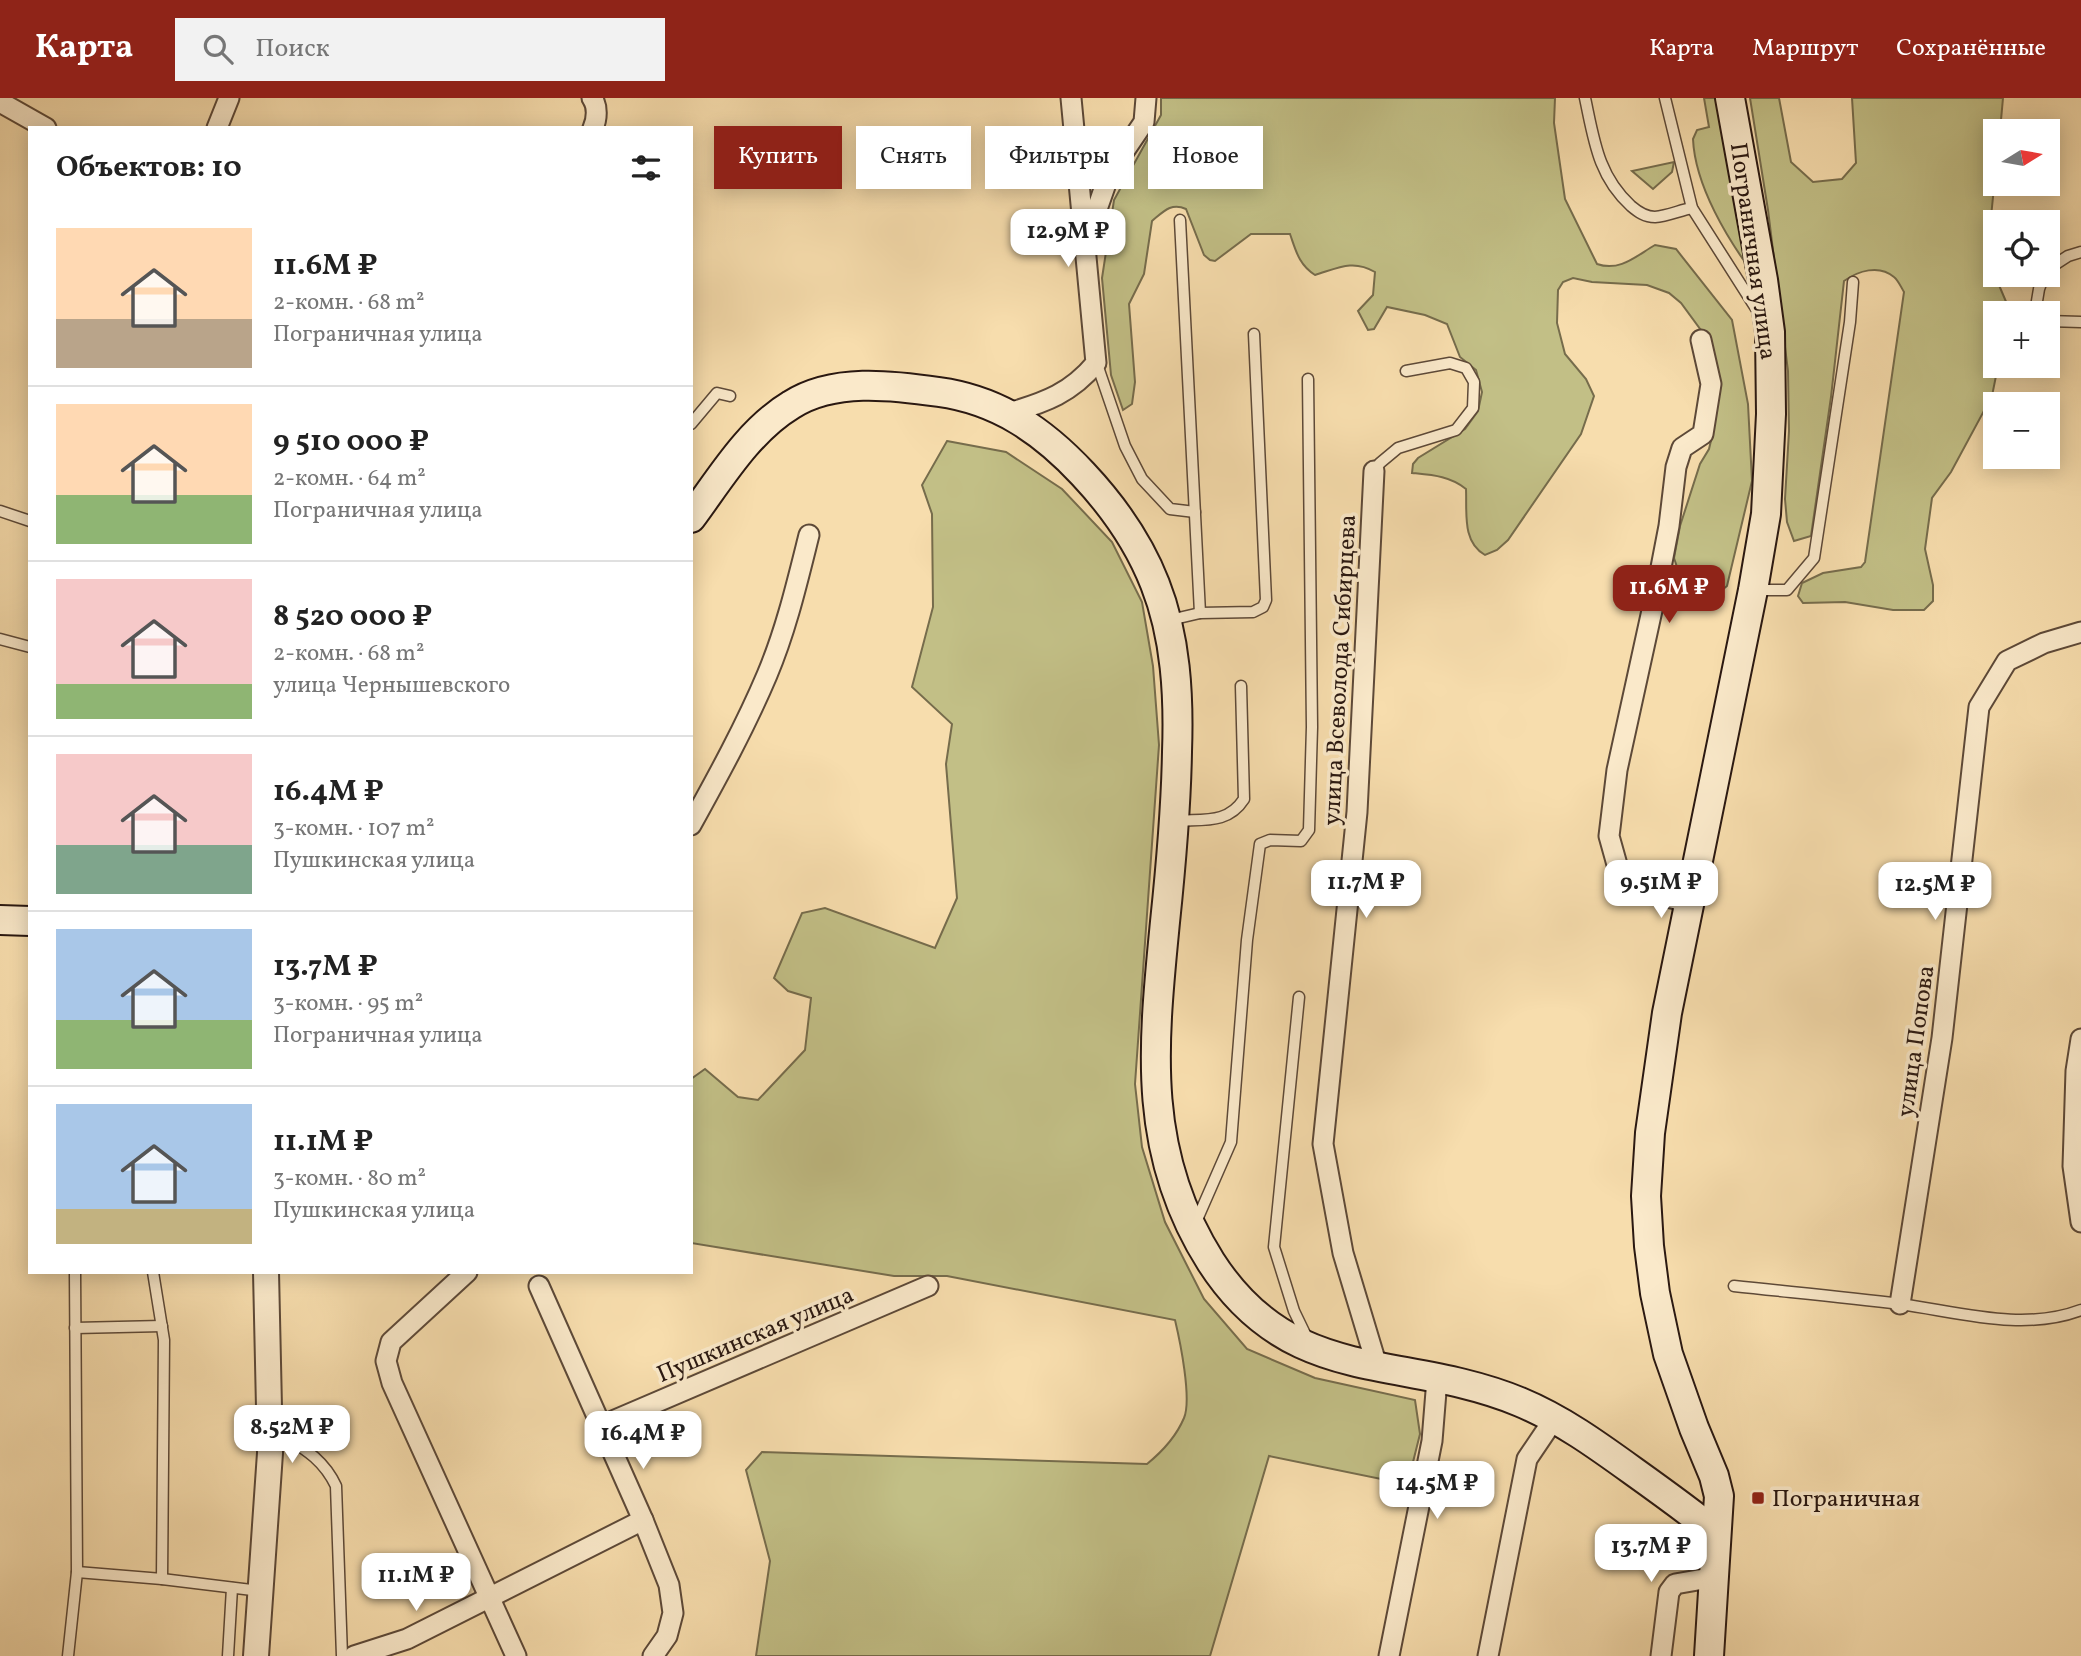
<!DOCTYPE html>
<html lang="ru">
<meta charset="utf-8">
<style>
:root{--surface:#fff;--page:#f2f2f2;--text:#222;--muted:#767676;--line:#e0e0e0;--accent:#8f2418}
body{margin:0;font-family:Vollkorn,serif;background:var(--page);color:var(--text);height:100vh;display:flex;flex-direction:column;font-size:26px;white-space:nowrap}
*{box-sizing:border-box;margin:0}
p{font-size:23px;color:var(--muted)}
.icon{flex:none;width:38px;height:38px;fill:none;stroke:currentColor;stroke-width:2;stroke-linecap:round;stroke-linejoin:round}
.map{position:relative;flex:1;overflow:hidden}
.sheet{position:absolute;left:28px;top:28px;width:665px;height:1148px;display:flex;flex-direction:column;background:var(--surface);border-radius:0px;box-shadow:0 4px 18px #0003}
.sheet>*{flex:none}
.banner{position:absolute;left:714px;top:28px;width:665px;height:63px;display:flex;gap:14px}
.needle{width:46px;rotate:79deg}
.fabs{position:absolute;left:1983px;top:21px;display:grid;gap:14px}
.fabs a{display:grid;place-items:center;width:77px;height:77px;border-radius:0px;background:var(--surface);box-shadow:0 4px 18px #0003;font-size:35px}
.price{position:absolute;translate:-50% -60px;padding:0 16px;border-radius:14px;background:#fff;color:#222;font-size:23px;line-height:46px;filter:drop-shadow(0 2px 4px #0008)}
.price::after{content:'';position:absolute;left:50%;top:42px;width:21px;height:16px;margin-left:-10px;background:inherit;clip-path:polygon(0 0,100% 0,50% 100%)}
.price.selected{background:var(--accent);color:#fff}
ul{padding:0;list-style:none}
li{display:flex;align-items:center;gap:21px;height:175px;padding:0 28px}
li+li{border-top:2px solid var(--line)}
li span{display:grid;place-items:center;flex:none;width:196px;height:140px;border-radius:0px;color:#555}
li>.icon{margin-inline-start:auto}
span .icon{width:84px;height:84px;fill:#fffc;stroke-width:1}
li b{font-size:30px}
h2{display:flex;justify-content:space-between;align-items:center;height:84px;padding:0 28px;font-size:30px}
.chip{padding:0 24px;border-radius:0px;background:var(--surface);box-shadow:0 4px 18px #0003;font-size:24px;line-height:63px}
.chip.selected{background:var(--accent);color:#fff}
header{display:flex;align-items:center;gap:42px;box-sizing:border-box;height:98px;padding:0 35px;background:var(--accent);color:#fff}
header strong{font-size:33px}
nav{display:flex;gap:38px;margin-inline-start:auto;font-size:24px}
.search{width:490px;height:63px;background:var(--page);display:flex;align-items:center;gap:18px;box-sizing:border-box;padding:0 24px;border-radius:0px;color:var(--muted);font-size:26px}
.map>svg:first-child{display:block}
.green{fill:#c2bf86;stroke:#766c4c;stroke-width:2}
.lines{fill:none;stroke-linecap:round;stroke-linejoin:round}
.service-casing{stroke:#5d4938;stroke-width:13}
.minor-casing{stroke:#5d4938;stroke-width:23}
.tertiary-casing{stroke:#5d4938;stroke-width:28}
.secondary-casing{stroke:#2a1811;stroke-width:32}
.service{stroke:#fae9ca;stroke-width:10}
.minor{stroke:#fae9ca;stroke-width:19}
.tertiary{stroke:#fae9ca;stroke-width:24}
.secondary{stroke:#fae9ca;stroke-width:28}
.poi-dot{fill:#8f2418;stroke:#fae9ca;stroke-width:2.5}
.labels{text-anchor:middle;stroke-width:7;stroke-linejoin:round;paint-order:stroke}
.street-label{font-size:24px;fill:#2a1811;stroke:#fae9ca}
.poi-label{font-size:24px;fill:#2a1811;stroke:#fae9ca;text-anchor:start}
</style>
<header>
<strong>Карта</strong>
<div class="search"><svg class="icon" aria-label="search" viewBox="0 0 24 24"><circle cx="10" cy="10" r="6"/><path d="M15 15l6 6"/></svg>Поиск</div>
<nav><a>Карта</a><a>Маршрут</a><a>Сохранённые</a></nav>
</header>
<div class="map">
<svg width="2081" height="1558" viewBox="0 0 2081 1558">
<rect width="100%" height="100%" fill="#f7ddad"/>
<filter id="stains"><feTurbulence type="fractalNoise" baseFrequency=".00286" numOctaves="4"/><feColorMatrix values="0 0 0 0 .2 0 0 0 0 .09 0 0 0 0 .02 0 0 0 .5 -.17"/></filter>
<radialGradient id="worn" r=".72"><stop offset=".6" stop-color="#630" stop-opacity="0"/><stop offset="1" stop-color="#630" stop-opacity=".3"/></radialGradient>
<!-- green -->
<g class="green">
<path d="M1161,0H1555L1554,25L1565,101L1597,166C1620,174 1636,158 1655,147L1676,151L1732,222L1748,306L1752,383L1727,488L1717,496L1702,499L1691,494L1682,484L1674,460L1680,428L1700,366L1709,351L1713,334L1718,285L1703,235L1681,205L1669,195L1647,187L1592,184L1573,180L1563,184L1558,192L1557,225L1565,256L1586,281L1594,298L1581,336L1508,442L1497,452L1485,457C1462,444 1467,415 1466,391C1450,378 1432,377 1412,375L1413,366L1418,360L1465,331L1478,313L1482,294L1476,272L1460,259L1447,226L1425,217L1387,209L1374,231L1368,232L1358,213L1373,197L1375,174C1353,161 1338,170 1315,177C1299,167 1296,153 1290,136H1251L1215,163L1210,162L1204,157L1186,111C1171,104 1163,114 1152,123L1144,176L1129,206L1135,284L1132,306L1123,312L1111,277L1102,180L1114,102L1161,17Z"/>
<path d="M1704,0H1722L1755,178C1728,142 1695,88 1693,41L1697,32L1709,29Z"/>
<path d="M1750,0H1779L1791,64L1813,84L1842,81L1856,65L1852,0H2003L2000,33H1995V79L1987,159L2010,213L1995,215V268H1998L1992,298L1951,374L1932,400L1925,451L1933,487V503L1924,512H1893L1845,504L1803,505L1798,498L1802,485L1823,475L1861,469L1865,464L1904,194C1901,189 1898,182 1894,179C1879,166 1858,173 1844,183L1831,299L1811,438L1794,443L1787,424L1785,401L1789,333L1788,273L1768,112Z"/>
<path d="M1674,64L1672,74L1653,91L1632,73Z"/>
<path d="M947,343L1006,354L1062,391L1112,444L1142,504L1153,568L1159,647L1135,986L1142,1049L1165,1124L1204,1201L1247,1251L1315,1280L1415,1302L1420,1336L1413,1364L1381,1381L1269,1358L1210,1558H756L770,1463L746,1372L762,1354L1147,1366C1163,1353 1176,1339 1184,1320C1192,1301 1180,1243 1175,1222L947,1178H894L691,1145V981L705,971L738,999L758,1002L805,952L811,900L788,893L774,880L802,815L825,810L935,850L957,800L946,666L952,626L912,589L933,509L932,416L922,387Z"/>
</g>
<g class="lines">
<defs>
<g id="service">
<path d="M1585,0C1594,42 1598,78 1631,108C1638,114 1645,119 1655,119C1667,118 1681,112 1692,110"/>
<path d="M1665,0L1692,110L1757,212"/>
<path d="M1180,122L1200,515"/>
<path d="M2048,171L2068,158L2081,154"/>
<path d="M2035,215L2039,191L2044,177"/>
<path d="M2048,223L2081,224"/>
<path d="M1097,266L1125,348L1142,381L1170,411L1195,414"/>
<path d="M691,326L717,295L730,298"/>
<path d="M1374,373L1380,365L1398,350L1456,332L1473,310L1474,284L1466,270L1450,265L1406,273"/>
<path d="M0,413L30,423"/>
<path d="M1754,492H1787L1814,460L1850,224L1853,184"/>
<path d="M1170,522L1200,515L1253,514L1263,509L1266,502L1254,236"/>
<path d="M0,541L30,549"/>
<path d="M1177,723C1204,721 1228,726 1244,701L1241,588"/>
<path d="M1299,899L1274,1149L1294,1213L1307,1240"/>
<path d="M1196,1124L1231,1044L1247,842L1260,746L1270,742L1301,743L1309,732L1312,629L1308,281"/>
<path d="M153,1174L164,1242L162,1481"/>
<path d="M1734,1188C1789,1194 1845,1199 1900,1206C1959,1214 2023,1234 2081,1212"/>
<path d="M75,1230L162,1228"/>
<path d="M272,1330C299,1348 322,1358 336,1388L342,1558"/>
<path d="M77,1474L162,1481L260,1493"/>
<path d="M68,1558L77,1474L75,1174"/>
<path d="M228,1558L232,1490"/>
</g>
<g id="minor">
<path d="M592,0C598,8 597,21 593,30"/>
<path d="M0,4L46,30"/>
<path d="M217,30L229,0"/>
<path d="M1089,134L1110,74L1144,24L1146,0"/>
<path d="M1009,315C1046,304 1071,295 1096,265L1071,0"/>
<path d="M1374,373L1357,714L1323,1046L1343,1155L1377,1268"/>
<path d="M691,727C718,678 745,629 767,577C786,532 797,485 809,437"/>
<path d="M1689,804L1632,791L1621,781L1609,738L1617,672L1658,485L1669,428L1676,369L1682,350L1703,336L1711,286L1701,242"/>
<path d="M2081,941L2076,973L2073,1068L2081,1124"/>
<path d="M467,1174L391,1244L386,1263L392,1285L516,1558"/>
<path d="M539,1188L643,1422L669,1487L673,1515L667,1538L653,1558"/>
<path d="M1900,1206L1942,940L1979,609L2007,563L2044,545L2081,534"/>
<path d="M601,1328L928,1188"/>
<path d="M354,1558L407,1541L643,1422"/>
<path d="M1389,1558L1432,1343L1437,1281"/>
<path d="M1488,1558L1527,1361L1554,1321"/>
<path d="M1661,1558L1669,1494L1675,1486L1715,1479"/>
</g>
<path id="tertiary" d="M256,1558L270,1355L266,1174"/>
<g id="secondary">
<path d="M691,420C720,381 748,333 791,307C833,280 891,287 939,294C998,302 1043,333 1083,376C1113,408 1139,445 1155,486C1176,539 1179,598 1177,654C1176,711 1171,767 1165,824C1153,947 1141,1054 1211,1164C1292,1290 1402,1255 1520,1304C1561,1321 1597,1347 1633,1373C1661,1393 1689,1413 1716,1435"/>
<path d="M0,822L30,823"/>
<path d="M1709,1558L1719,1398L1714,1378L1694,1330L1668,1256L1655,1195L1649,1148L1646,1098L1650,1035L1667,915L1753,492L1766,416L1771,316L1770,234L1763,182L1730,0"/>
</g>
</defs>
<!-- service casing -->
<use href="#service" class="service-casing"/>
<!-- minor casing -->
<use href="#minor" class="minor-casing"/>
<!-- tertiary casing -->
<use href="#tertiary" class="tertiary-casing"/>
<!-- secondary casing -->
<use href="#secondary" class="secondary-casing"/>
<!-- service -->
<use href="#service" class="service"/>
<!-- minor -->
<use href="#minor" class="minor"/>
<!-- tertiary -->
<use href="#tertiary" class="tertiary"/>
<!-- secondary -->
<use href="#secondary" class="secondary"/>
</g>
<!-- markers -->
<rect class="poi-dot" x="1751" y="1393" width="14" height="14" rx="3.5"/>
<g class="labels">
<!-- street labels -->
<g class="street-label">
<text transform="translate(1754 153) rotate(82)" y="8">Пограничная улица</text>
<text transform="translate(1339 572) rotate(-87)" y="8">улица Всеволода Сибирцева</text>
<text transform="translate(1915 943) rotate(-82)" y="8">улица Попова</text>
<text transform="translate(755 1236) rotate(-23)" y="8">Пушкинская улица</text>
</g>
<!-- poi labels -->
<g class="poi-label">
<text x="1772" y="1408">Пограничная</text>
</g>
</g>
<rect width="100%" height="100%" filter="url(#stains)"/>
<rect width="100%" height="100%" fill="url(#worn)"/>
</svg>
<div class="fabs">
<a><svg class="needle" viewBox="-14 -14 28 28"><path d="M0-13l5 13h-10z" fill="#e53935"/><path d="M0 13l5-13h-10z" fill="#767676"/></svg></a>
<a><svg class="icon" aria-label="locate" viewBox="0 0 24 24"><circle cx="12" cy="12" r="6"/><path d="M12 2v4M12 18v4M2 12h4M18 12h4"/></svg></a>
<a>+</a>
<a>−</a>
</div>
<b class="price" style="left:1068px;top:171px">12.9M ₽</b>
<b class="price selected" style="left:1669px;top:527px">11.6M ₽</b>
<b class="price" style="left:1366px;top:822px">11.7M ₽</b>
<b class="price" style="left:1661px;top:822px">9.51M ₽</b>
<b class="price" style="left:1935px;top:824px">12.5M ₽</b>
<b class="price" style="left:292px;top:1367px">8.52M ₽</b>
<b class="price" style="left:643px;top:1373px">16.4M ₽</b>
<b class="price" style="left:1437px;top:1423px">14.5M ₽</b>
<b class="price" style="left:1651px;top:1486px">13.7M ₽</b>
<b class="price" style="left:416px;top:1515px">11.1M ₽</b>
<div class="banner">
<a class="chip selected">Купить</a>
<a class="chip">Снять</a>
<a class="chip">Фильтры</a>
<a class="chip">Новое</a>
</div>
<section class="sheet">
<h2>Объектов: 10<svg class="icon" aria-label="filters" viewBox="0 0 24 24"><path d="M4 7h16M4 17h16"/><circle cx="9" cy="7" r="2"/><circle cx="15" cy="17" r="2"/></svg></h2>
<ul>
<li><span style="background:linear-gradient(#ffd9b3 65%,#b9a48a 0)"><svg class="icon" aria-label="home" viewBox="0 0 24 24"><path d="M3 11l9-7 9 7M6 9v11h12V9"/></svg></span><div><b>11.6M ₽</b><p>2-комн. · 68 m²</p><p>Пограничная улица</p></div></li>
<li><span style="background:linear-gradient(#ffd9b3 65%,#8fb573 0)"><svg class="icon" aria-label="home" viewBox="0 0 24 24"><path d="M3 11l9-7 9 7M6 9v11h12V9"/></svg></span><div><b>9 510 000 ₽</b><p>2-комн. · 64 m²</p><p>Пограничная улица</p></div></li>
<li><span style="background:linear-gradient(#f6c9c9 75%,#8fb573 0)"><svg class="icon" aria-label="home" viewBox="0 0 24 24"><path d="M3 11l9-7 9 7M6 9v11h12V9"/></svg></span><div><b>8 520 000 ₽</b><p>2-комн. · 68 m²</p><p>улица Чернышевского</p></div></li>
<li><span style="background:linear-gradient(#f6c9c9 65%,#7fa58c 0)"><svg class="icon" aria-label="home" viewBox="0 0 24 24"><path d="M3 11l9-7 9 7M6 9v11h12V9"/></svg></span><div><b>16.4M ₽</b><p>3-комн. · 107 m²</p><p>Пушкинская улица</p></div></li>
<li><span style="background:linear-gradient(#a9c7e8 65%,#8fb573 0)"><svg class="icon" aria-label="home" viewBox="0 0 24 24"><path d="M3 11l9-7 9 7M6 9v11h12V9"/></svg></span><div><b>13.7M ₽</b><p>3-комн. · 95 m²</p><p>Пограничная улица</p></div></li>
<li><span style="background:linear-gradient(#a9c7e8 75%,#c2b280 0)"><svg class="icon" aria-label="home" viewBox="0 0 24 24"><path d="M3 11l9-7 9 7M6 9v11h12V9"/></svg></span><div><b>11.1M ₽</b><p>3-комн. · 80 m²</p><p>Пушкинская улица</p></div></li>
</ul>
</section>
</div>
